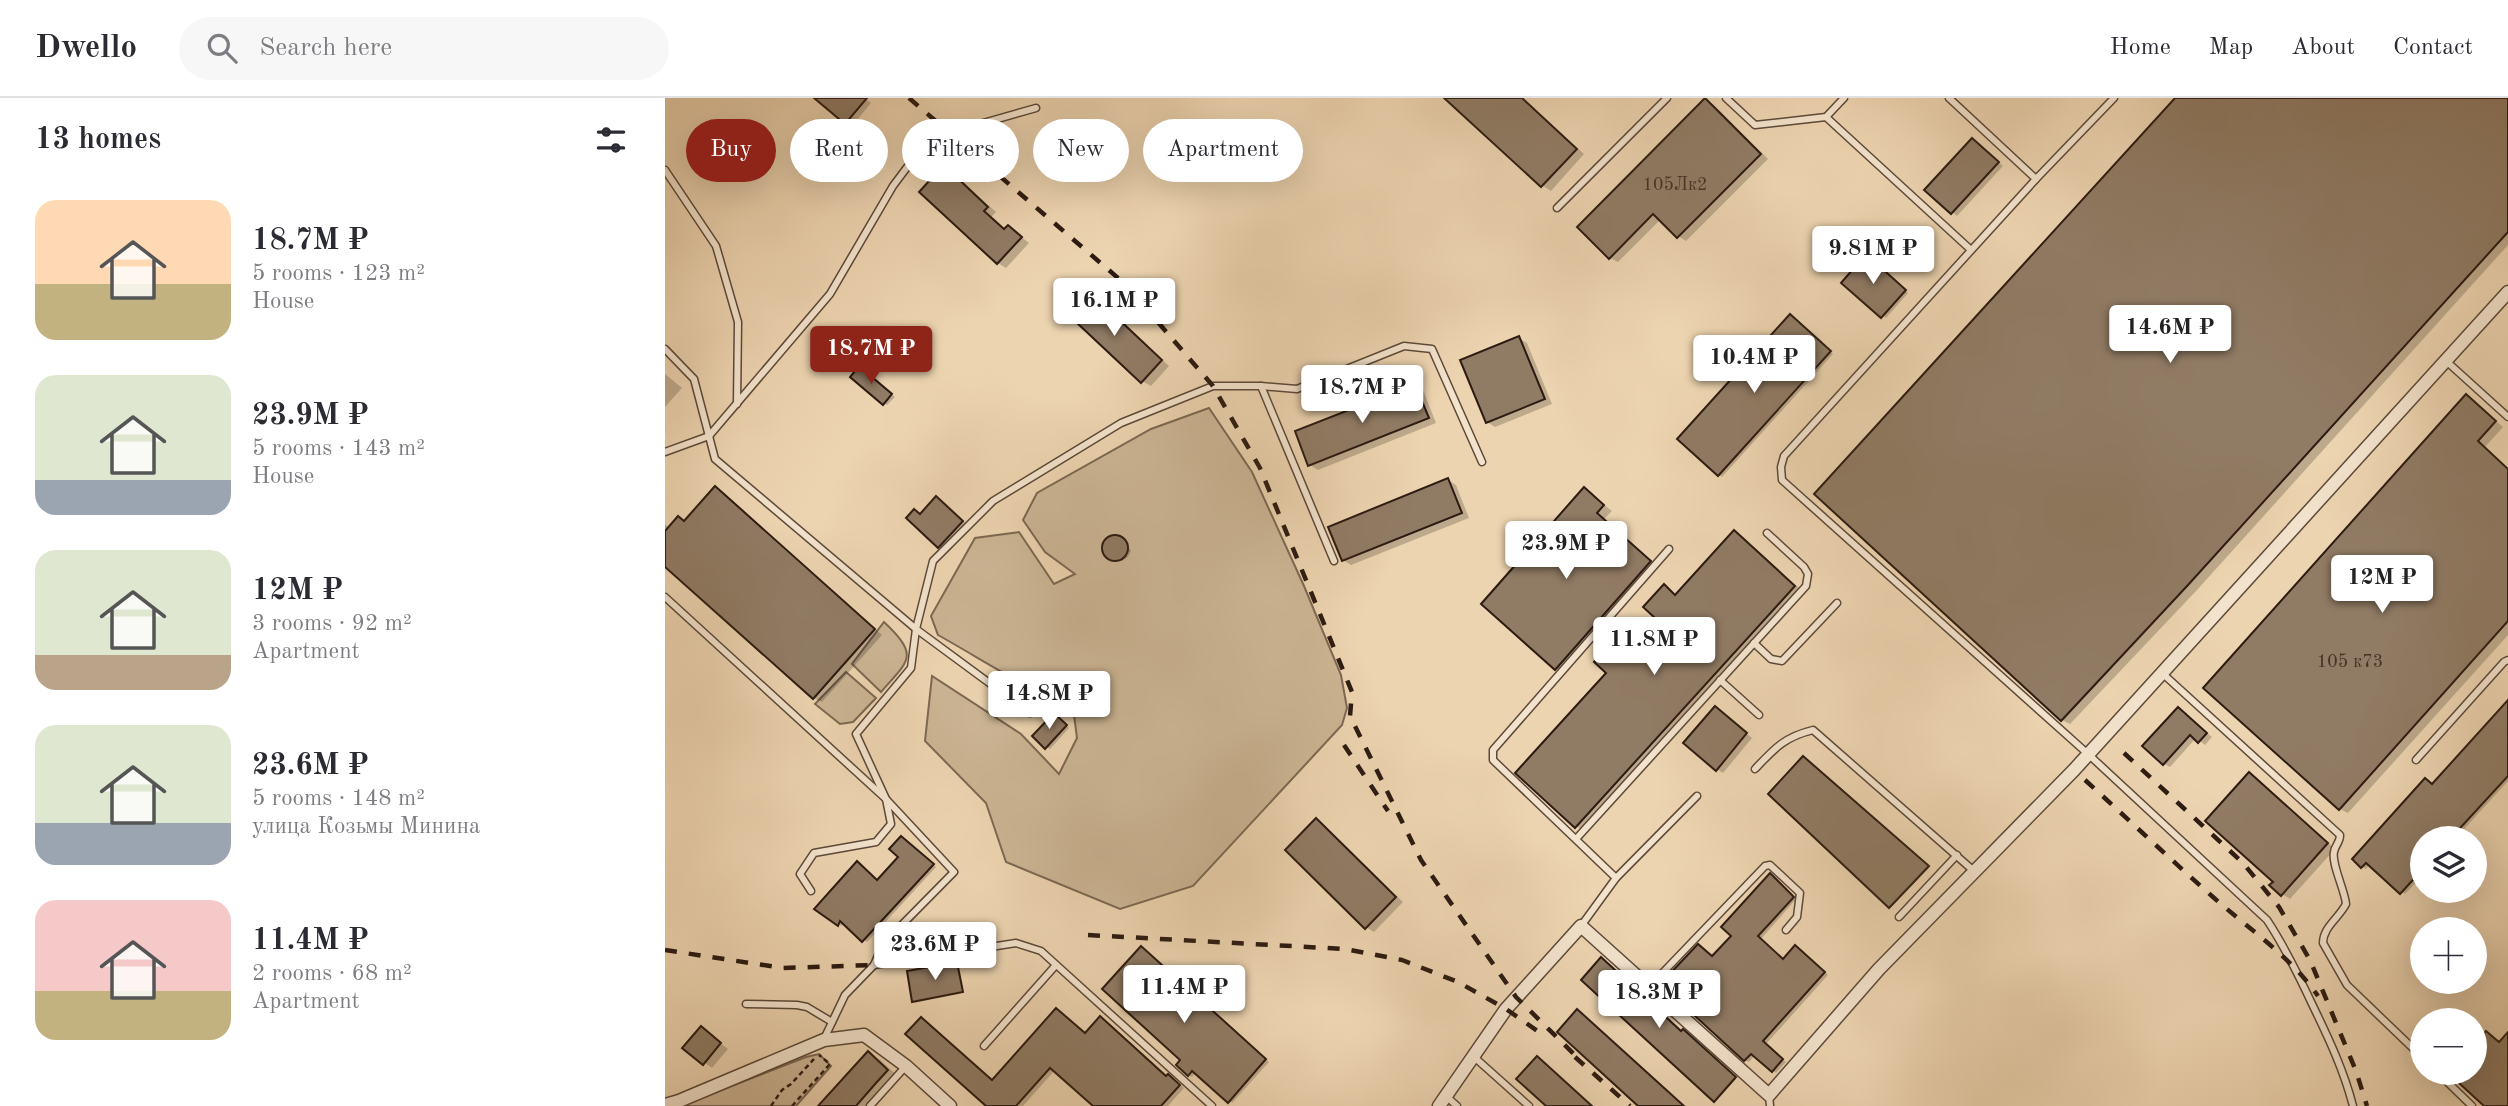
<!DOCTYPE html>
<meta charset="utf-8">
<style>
:root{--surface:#fff;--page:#f7f7f7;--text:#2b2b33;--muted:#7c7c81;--line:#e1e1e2;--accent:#8f2418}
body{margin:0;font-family:"Old Standard TT",serif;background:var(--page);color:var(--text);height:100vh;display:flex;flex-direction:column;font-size:26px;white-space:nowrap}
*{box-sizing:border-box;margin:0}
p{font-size:23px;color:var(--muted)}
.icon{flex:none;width:38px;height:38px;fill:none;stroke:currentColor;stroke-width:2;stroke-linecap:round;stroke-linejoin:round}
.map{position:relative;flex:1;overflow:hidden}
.drawer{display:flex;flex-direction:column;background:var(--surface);width:665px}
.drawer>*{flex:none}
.top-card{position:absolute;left:21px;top:21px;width:665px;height:63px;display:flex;gap:14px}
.buttons{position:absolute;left:1745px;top:728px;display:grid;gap:14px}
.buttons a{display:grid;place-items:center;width:77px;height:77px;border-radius:50%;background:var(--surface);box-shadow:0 7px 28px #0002;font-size:35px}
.price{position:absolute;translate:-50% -60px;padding:0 16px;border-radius:7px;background:#fff;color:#222;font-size:23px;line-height:46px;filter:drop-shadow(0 2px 4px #0008)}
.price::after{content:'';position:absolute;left:50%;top:42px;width:21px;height:16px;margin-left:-10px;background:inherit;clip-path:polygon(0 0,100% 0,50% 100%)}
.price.selected{background:var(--accent);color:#fff}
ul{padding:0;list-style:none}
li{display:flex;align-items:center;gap:21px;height:175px;padding:0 35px}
li span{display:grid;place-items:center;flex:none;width:196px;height:140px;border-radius:21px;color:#555}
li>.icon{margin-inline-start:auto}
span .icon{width:84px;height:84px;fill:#fffc;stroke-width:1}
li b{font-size:30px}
h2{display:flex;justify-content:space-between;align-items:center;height:84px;padding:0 35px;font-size:30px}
.pill{padding:0 24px;border-radius:32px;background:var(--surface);box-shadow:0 7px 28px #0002;font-size:24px;line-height:63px}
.pill.selected{background:var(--accent);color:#fff}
header{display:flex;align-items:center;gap:42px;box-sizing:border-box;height:98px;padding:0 35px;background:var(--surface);border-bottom:2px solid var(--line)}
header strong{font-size:33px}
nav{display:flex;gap:38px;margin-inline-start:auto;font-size:24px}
.search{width:490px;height:63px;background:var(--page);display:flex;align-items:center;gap:18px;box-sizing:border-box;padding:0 24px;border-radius:38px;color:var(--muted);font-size:26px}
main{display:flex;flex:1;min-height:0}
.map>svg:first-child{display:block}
.green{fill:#ccb595;stroke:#7c6854;stroke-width:2}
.shadow{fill:#0003}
.building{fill:#907b64;stroke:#2c1b12;stroke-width:2}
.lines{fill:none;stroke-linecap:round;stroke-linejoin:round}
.service-casing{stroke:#5c493a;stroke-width:9}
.minor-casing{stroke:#5c493a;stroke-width:15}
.path{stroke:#2c1b12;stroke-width:2.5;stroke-dasharray:5 3.5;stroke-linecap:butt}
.service{stroke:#f3e3cc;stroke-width:6}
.minor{stroke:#f3e3cc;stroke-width:12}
.rail{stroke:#2c1b12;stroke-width:4.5;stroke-dasharray:12 12;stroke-linecap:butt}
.labels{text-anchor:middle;stroke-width:5;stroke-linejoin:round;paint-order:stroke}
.number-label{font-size:18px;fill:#453326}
</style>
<header>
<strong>Dwello</strong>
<div class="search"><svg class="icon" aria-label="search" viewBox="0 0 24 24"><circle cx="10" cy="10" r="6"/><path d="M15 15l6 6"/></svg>Search here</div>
<nav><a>Home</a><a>Map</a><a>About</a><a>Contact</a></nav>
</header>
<main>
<section class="drawer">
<h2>13 homes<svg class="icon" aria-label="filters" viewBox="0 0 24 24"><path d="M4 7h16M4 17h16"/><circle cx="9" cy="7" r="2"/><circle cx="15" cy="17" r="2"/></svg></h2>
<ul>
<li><span style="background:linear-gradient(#ffd9b3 60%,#c2b280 0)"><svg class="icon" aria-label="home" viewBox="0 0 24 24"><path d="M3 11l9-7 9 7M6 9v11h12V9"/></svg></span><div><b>18.7M ₽</b><p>5 rooms · 123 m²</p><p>House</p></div></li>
<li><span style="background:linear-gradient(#dfe7d0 75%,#9aa5b1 0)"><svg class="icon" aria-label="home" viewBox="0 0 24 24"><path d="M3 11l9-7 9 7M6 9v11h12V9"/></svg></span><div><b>23.9M ₽</b><p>5 rooms · 143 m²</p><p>House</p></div></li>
<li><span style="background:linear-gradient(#dfe7d0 75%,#b9a48a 0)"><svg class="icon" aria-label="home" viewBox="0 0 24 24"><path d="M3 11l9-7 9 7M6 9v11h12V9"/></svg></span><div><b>12M ₽</b><p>3 rooms · 92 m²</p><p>Apartment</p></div></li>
<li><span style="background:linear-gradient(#dfe7d0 70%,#9aa5b1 0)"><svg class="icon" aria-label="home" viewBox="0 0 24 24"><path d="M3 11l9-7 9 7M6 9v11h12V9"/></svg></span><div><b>23.6M ₽</b><p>5 rooms · 148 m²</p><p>улица Козьмы Минина</p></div></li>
<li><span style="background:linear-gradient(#f6c9c9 65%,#c2b280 0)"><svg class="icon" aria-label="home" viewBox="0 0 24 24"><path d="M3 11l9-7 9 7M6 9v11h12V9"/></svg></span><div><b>11.4M ₽</b><p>2 rooms · 68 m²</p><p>Apartment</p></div></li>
</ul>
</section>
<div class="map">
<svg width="1843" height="1008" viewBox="0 0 1843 1008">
<rect width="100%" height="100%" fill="#edd4b0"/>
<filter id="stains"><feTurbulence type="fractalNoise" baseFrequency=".00286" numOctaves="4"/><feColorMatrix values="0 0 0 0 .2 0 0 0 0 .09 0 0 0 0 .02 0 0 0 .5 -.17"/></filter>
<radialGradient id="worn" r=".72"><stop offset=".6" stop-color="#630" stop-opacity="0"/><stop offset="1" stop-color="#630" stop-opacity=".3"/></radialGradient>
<!-- green -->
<g class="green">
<path d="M544,310L587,374L639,488L676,577L682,610L677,627L528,788L455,811L341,764L321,705L260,643L267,578L356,636L394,676L412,640L408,609C361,591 318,562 273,537L266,518L310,440L354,434L389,486L410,476L380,454L358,422L372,395L486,331Z"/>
<path d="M219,524C255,558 244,562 216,594L187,566Z"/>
<path d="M181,574L211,600L188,624L175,626L150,606Z"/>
<path d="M154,956L166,968L131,1008H15L141,959Z"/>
</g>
<!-- shadow -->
<g class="shadow">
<path d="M152,0H200L206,5L187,28Z"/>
<path d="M857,0L919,56L886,93L878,88L783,1Z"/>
<path d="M1512,0H1843V147L1532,492L1405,626L1397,622Z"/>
<path d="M1040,2L1049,7L1103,61L1021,143L1013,138L996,121L953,164L945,160Z"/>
<path d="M1308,42L1338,68L1292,118L1287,114Z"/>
<path d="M284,74L292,79L331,114L326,119L341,132L343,129L364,145L341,170L333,165L256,94Z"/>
<path d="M1205,161L1243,195L1221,220L1179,184Z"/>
<path d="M410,196L442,223L447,217L455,222L504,268L486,288L477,283Z"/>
<path d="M1128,220L1168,256L1057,379L1054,377Z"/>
<path d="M854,240L862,245L887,306L830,329L822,324Z"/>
<path d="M198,272L230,299L222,307L219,305Z"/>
<path d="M0,276L17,290L0,309Z"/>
<path d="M749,288L758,292L771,325L653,372L645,367Z"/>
<path d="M1801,299L1838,329L1820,349L1843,370V537L1683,715L1675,711Z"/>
<path d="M783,382L791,387L804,420L686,467L678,462Z"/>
<path d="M51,391L59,395L217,537L157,604L149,600L0,466V426L4,430L14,420L21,424Z"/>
<path d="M919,391L947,413L939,421L993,468L899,576L818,506Z"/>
<path d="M272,401L303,427L280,452L274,448L257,417Z"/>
<path d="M1069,435L1078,439L1137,493L919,733L911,728L943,575L955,537L968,547L993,520L999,489L1012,498Z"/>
<path d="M449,439L460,443L466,453L463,459L457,463H450L440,455V445Z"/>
<path d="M1843,605V683L1791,740H1757V778L1740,796L1705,766L1701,771L1697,769Z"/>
<path d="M1513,611L1547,639L1540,647L1531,640L1505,669L1499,666Z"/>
<path d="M1056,614L1087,640L1058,675L1052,671Z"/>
<path d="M392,619L404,630L385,651L381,649Z"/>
<path d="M1138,660L1264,770L1226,809L1106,696Z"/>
<path d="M1584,676L1592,681L1670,751L1625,801L1617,796Z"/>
<path d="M651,722L659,727L738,804L709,834L701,829Z"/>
<path d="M240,742L271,769L202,844L178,824L177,828L152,811L213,783L235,759Z"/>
<path d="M1108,779L1131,801L1096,841L1119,862L1134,851L1163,877L1101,946L1121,964L1111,975L1090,957L1084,964L1080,962L1032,918L1037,913L1048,860L1068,838Z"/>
<path d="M479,852L604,964L567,1005L531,974L527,979L524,977Z"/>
<path d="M292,866L298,894L250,903Z"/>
<path d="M256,921L328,983L421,936L508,981L519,990L503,1008H431L390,972L358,1008H323Z"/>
<path d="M36,930L63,951L47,970L20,950Z"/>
<path d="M1019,934L1071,981L1051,1003L1017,935Z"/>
<path d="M203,955L215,962L235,980L209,1008H155Z"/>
</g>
<!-- building -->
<g class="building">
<path d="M149,0H202L180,26Z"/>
<path d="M779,0H857L912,51L876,89Z"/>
<path d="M1040,0L1096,56L1012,140L988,116L944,161L912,129Z"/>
<path d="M1510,0H1843V134L1523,487L1396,623L1149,396Z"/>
<path d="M1307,40L1334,64L1286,116L1259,92Z"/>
<path d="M275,71L281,75L284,72L323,109L319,113L339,131L343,127L357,139L332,166L254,94Z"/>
<path d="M1201,156L1241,192L1216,220L1176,185Z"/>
<path d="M410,194L440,222L447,215L497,262L476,285L396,210Z"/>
<path d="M1125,216L1166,253L1053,378L1012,341Z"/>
<path d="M854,238L880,301L821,325L795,262Z"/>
<path d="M194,268L227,296L218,307L185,279Z"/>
<path d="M750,286L764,320L643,368L630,333Z"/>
<path d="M1801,296L1831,323L1813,343L1843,371V523L1674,712L1538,590Z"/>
<path d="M783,380L797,415L677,463L663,429Z"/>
<path d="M50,388L210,531L148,601L0,469V433L13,418L19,423Z"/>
<path d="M919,389L939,407L932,415L986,463L890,572L816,506Z"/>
<path d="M271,398L298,423L273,450L241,420L249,411L255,416Z"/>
<path d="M1069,432L1130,488L910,730L850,675L941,575L929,564L955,535L967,546L990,520L978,509L999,486L1010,497Z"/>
<circle cx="450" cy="450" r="13"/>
<path d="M1843,602V678L1786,740H1757V772L1735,796L1701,765L1696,770L1687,761L1760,680L1767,686Z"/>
<path d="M1050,608L1082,635L1051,673L1018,645Z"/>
<path d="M1513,609L1542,635L1533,645L1525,637L1498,667L1477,648Z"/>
<path d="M389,615L402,627L380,651L367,638Z"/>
<path d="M1138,658L1264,768L1224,810L1103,696Z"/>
<path d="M1584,674L1663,745L1616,798L1604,787L1608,784L1540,723Z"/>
<path d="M651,720L731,799L700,831L620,752Z"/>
<path d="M236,738L269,766L197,844L175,823L173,828L149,811L192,763L212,782L233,759L224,751Z"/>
<path d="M1105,775L1129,799L1093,838L1118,861L1130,847L1160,874L1098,943L1118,961L1107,974L1086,956L1079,963L1030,918L1034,913L999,882L1033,846L1047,858L1066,838L1056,829Z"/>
<path d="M476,848L601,961L563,1005L527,973L523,978L511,967L515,962L437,891Z"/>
<path d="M936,859L1016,933L1018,931L1071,979L1049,1004L916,882Z"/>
<path d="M292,864L298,894L247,904L242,873Z"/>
<path d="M391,910L420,935L435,918L501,978L503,976L515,987L496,1008H428L385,970L351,1008H321L240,936L256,919L327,982Z"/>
<path d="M912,911L1019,1008H973L892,934Z"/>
<path d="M36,928L56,945L38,967L17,950Z"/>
<path d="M1821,933L1834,944L1843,934V1008H1819L1783,975H1810V946Z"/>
<path d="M203,953L223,972L211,985L191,1008H153Z"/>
<path d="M872,958L927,1008H881L851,981Z"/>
</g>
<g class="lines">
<defs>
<g id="service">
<path d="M1061,0L1090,27L1161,19L1306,152"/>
<path d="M1284,0L1371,81"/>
<path d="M1449,0L1371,81L1119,358L1116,369L1117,382L1423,656L1602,822C1620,849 1634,878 1648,908C1664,941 1679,973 1688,1008"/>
<path d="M1161,19L1179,0"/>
<path d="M0,72L51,148L73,224L72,306"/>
<path d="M892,110L1002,0"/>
<path d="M0,251L29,281L50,361L251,531L246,570L191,636L221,701L226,726L211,744L149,755L135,776L146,793"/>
<path d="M1780,262L1843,319"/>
<path d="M596,288L632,291L739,248L767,251L817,364"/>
<path d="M0,354L44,338L165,196L228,88L261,44L283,35L371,10"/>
<path d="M0,499L221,701L289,774L218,846L209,867L180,897L159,941"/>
<path d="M1089,545L1106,561L1117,563L1172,505"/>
<path d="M1497,575L1675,737C1675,745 1670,747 1669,754C1666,765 1680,793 1681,806C1674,820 1658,829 1658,845L1682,887L1757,959"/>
<path d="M1055,582L1094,617"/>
<path d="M365,615L251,531L268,463L328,403L456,325L548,288H596L669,463"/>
<path d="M1751,662L1839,564L1843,562"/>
<path d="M1090,671C1109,651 1119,639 1148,632L1310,774"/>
<path d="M911,741L1141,488L1143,476L1139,469L1102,435"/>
<path d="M951,780L828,662V652L1004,451"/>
<path d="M1234,819L1292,757"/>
<path d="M916,828L951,780L1032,698"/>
<path d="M209,867L351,845L376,853L547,1008"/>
<path d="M984,889L1100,768L1105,767L1135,795L1132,819L1121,832"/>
<path d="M81,906L132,907L142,909L167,924"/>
<path d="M319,948L391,867"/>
<path d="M808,958L864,1008"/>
<path d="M1773,975L1807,1008"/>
<path d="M1104,997L1105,1008"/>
<path d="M781,998L792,1008"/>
<path d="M205,1008L241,968"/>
</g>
<g id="minor">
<path d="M0,1007L14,1003L159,942L199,937L241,968L285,1008"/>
<path d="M774,1008L841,911L916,828L1104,997L1214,871L1409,672L1843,194"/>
</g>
</defs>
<!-- service casing -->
<use href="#service" class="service-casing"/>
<!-- minor casing -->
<use href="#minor" class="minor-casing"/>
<!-- path -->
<g class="path">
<path d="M106,1008L117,992L126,986L149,961"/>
<path d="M127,1008L165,966L154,957"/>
</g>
<!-- service -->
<use href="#service" class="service"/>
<!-- minor -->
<use href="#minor" class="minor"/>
<!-- rail -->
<g class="rail">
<path d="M244,0L460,186L548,288L595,370L687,594L685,618L756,762L851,899L916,963"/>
<path d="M679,647L723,713"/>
<path d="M1459,655L1578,765L1614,809L1645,862L1691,973L1702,1008"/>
<path d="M1420,682C1463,721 1504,760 1548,799C1584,831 1625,858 1653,898"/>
<path d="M423,837L680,851L737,862L793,884L841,911L881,939"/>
<path d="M0,852L118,870L209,867"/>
<path d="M910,959L965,1008"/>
</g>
</g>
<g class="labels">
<!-- number labels -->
<g class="number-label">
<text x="1010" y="92">105Лк2</text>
<text x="1685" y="569">105 к73</text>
</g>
</g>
<rect width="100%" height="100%" filter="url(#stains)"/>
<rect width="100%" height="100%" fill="url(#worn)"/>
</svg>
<div class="buttons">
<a><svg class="icon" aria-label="layers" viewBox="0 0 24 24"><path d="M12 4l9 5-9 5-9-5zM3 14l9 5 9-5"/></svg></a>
<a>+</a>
<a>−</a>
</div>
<b class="price" style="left:1208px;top:188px">9.81M ₽</b>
<b class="price" style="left:449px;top:240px">16.1M ₽</b>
<b class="price" style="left:1505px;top:267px">14.6M ₽</b>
<b class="price selected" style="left:206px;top:288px">18.7M ₽</b>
<b class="price" style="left:1089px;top:297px">10.4M ₽</b>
<b class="price" style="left:697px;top:327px">18.7M ₽</b>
<b class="price" style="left:901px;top:483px">23.9M ₽</b>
<b class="price" style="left:1717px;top:517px">12M ₽</b>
<b class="price" style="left:989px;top:579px">11.8M ₽</b>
<b class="price" style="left:384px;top:633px">14.8M ₽</b>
<b class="price" style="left:270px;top:884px">23.6M ₽</b>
<b class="price" style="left:519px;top:927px">11.4M ₽</b>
<b class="price" style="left:994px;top:932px">18.3M ₽</b>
<div class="top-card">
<a class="pill selected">Buy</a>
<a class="pill">Rent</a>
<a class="pill">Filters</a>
<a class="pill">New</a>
<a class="pill">Apartment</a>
</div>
</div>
</main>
